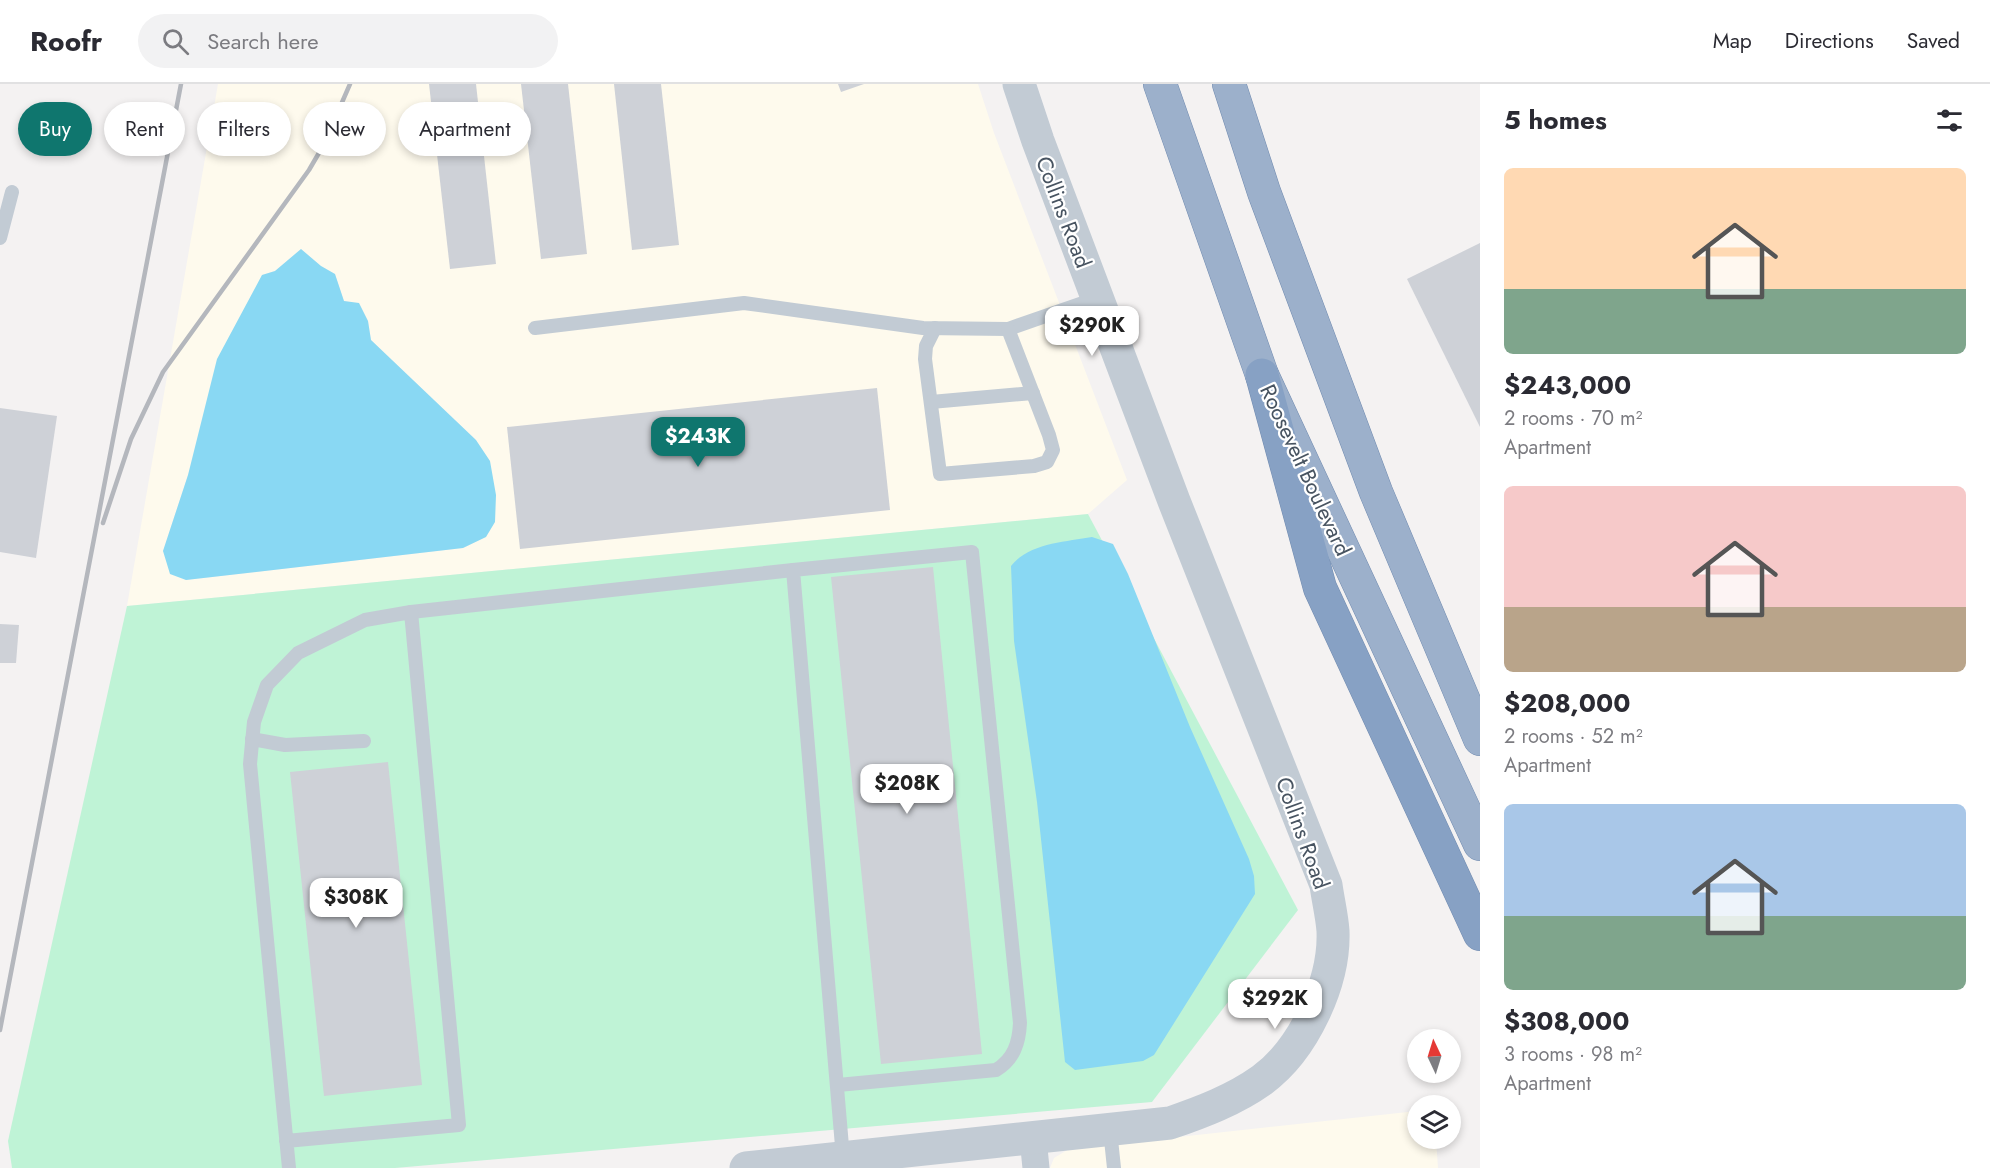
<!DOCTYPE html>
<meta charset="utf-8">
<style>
:root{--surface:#fff;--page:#f2f2f3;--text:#2b2b33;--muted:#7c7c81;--line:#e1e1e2;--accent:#0f766e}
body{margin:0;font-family:Jost,sans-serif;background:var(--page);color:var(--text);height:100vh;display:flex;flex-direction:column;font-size:22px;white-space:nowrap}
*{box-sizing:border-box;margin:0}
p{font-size:20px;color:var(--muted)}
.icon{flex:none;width:33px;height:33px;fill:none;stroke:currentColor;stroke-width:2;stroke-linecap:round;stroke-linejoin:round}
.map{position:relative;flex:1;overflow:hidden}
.panel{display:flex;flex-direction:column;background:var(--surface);width:510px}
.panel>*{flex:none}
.hud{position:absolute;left:18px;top:18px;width:570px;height:54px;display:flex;gap:12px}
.needle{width:39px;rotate:356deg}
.buttons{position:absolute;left:1407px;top:945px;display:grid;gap:12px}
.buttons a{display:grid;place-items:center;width:54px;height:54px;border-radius:50%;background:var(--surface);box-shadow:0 3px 9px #0003;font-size:30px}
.price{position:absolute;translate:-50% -51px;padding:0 14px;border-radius:12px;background:#fff;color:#222;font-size:20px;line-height:39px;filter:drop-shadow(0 2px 3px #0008)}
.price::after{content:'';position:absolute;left:50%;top:36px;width:18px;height:14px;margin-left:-9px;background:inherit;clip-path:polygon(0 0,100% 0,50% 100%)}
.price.active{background:var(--accent);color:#fff}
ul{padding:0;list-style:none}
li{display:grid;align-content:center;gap:12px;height:318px;padding:0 24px}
li span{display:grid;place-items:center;height:186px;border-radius:9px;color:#555}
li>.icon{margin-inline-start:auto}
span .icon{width:108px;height:108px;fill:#fffc;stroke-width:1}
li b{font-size:26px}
h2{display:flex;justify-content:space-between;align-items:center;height:72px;padding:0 24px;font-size:26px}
.pill{padding:0 21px;border-radius:27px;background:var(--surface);box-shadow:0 3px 9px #0003;font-size:21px;line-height:54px}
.pill.active{background:var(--accent);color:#fff}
header{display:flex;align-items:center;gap:36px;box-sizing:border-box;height:84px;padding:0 30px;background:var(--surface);border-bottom:2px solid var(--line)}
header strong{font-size:28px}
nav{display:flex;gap:33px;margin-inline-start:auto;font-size:21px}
.search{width:420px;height:54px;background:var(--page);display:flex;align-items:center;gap:15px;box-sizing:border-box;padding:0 21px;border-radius:33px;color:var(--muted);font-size:22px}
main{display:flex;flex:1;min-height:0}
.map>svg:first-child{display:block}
.commercial{fill:#fefaed;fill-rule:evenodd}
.green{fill:#bff3d6}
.water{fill:#89d8f3}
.building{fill:#ced1d7}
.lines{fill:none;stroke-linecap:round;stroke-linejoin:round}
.trunk-casing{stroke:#728cb0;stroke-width:34}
.motorway-casing{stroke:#728cb0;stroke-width:34}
.service{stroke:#c2cbd4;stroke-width:14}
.minor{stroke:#c2cbd4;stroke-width:27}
.tertiary{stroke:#c2cbd4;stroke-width:33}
.trunk{stroke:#9cb0cb;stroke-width:33}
.motorway{stroke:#87a1c4;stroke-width:33}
.rail{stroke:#b4b7bd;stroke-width:4.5}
.labels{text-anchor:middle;stroke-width:4.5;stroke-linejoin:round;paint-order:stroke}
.street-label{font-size:22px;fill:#485461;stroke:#fff}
</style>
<header>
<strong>Roofr</strong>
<div class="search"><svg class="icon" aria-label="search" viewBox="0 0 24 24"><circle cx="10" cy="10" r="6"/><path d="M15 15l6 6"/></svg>Search here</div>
<nav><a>Map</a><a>Directions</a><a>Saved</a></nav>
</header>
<main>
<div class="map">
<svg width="1480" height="1084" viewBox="0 0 1480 1084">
<rect width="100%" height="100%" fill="#f4f2f2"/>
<!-- commercial -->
<g class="commercial">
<path d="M218,0H978L994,49L1127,396L1088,430L127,522ZM301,165L321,182L335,190L344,217L359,220L368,237L371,256L476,356L485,453L463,464L186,496L163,467L188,391L262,191L275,187Z"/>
<path d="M1417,1027L1418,1054L1436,1055L1438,1084H1050L1054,1074L1069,1065Z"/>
</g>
<!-- green -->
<path class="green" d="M1088,430L1298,826L1152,1018L395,1084H12L8,1057L127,522Z"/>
<!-- water -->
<g class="water">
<path d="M301,165L321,182L335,190L344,217L359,219L368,237L371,256L476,356L490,377L496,411L495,438L486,453L463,464L186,496L170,490L163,467L188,391L217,275L262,191L275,187Z"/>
<path d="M1092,453L1113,460L1128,490L1190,643L1249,775L1254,792L1255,810L1154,971L1143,977L1075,986L1065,978L1037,718L1014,557L1011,482C1029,459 1065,458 1092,453Z"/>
</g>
<!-- building -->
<g class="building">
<path d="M429,0H476L496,180L450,185Z"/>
<path d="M521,0H568L587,170L541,175Z"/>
<path d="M614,0H661L679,161L632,166Z"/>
<path d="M838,0H864L841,8Z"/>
<path d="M1480,159V343L1407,195Z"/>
<path d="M877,304L890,426L520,465L507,343Z"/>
<path d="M0,324L57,332L36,474L0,468Z"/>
<path d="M933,483L982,970L881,980L831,493Z"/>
<path d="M0,540L19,541L16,579H0Z"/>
<path d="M388,678L422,1001L324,1012L290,688Z"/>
</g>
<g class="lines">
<defs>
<g id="trunk">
<path d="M1160,0L1262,291L1480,760"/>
<path d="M1229,0L1264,108L1376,408L1480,655"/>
</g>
<path id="motorway" d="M1262,291L1320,504L1480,850"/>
</defs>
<!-- trunk casing -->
<use href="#trunk" class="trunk-casing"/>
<!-- motorway casing -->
<use href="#motorway" class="motorway-casing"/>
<!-- service -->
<g class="service">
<path d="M0,154L12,108"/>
<path d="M535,244L744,219L923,244L1008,245L1097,214"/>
<path d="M935,244L926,262L925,275L940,390L1034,382L1047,378L1053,366L1049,351L1008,245"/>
<path d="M931,318L1033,309"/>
<path d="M411,528L793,486"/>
<path d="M252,655L285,661L364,657"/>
<path d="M838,1001L996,986C1014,975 1019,959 1020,939L972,468L793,486L843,1074"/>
<path d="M1110,1046L1114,1084"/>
<path d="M286,1057L459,1041L411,528L365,536L298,569L267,601L254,638L250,680L289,1084"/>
</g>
<!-- minor -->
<path class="minor" d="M1033,1054L1036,1084"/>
<!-- tertiary -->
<path class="tertiary" d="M746,1084L1170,1039C1202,1028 1234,1016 1262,996C1303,966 1335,899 1333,847C1332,832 1328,816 1326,801L1174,417L1038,57L1019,0"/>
<!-- trunk -->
<use href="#trunk" class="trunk"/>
<!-- motorway -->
<use href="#motorway" class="motorway"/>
<!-- rail -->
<g class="rail">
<path d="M103,439L131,355L163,288L309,86L323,62L350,0"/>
<path d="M0,946L181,0"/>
</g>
</g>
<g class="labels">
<!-- street labels -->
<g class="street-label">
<text transform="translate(1064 128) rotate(69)" y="8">Collins Road</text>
<text transform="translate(1306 386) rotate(65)" y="8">Roosevelt Boulevard</text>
<text transform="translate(1303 749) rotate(70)" y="8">Collins Road</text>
</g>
</g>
</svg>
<div class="buttons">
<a><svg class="needle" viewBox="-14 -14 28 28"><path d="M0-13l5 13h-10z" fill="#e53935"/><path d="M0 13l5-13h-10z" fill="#7c7c81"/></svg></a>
<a><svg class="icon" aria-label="layers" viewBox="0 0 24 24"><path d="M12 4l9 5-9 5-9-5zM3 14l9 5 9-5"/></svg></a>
</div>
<b class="price" style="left:1092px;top:273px">$290K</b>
<b class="price active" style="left:698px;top:384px">$243K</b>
<b class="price" style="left:907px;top:731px">$208K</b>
<b class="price" style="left:356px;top:845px">$308K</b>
<b class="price" style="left:1275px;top:946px">$292K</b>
<div class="hud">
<a class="pill active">Buy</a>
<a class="pill">Rent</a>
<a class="pill">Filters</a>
<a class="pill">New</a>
<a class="pill">Apartment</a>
</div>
</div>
<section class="panel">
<h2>5 homes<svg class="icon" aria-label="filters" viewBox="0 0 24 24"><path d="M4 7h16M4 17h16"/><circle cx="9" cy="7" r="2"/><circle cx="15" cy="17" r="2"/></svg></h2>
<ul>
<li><span style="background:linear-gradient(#ffd9b3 65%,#7fa58c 0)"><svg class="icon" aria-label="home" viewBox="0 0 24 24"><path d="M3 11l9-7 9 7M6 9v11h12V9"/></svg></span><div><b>$243,000</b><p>2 rooms · 70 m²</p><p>Apartment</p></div></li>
<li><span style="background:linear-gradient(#f6c9c9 65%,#b9a48a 0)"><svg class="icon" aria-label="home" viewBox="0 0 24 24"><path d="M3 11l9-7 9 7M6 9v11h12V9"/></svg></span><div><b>$208,000</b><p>2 rooms · 52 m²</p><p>Apartment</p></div></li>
<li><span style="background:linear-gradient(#a9c7e8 60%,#7fa58c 0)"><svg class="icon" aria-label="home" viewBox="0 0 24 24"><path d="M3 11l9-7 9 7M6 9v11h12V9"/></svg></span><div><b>$308,000</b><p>3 rooms · 98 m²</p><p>Apartment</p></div></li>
</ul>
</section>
</main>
